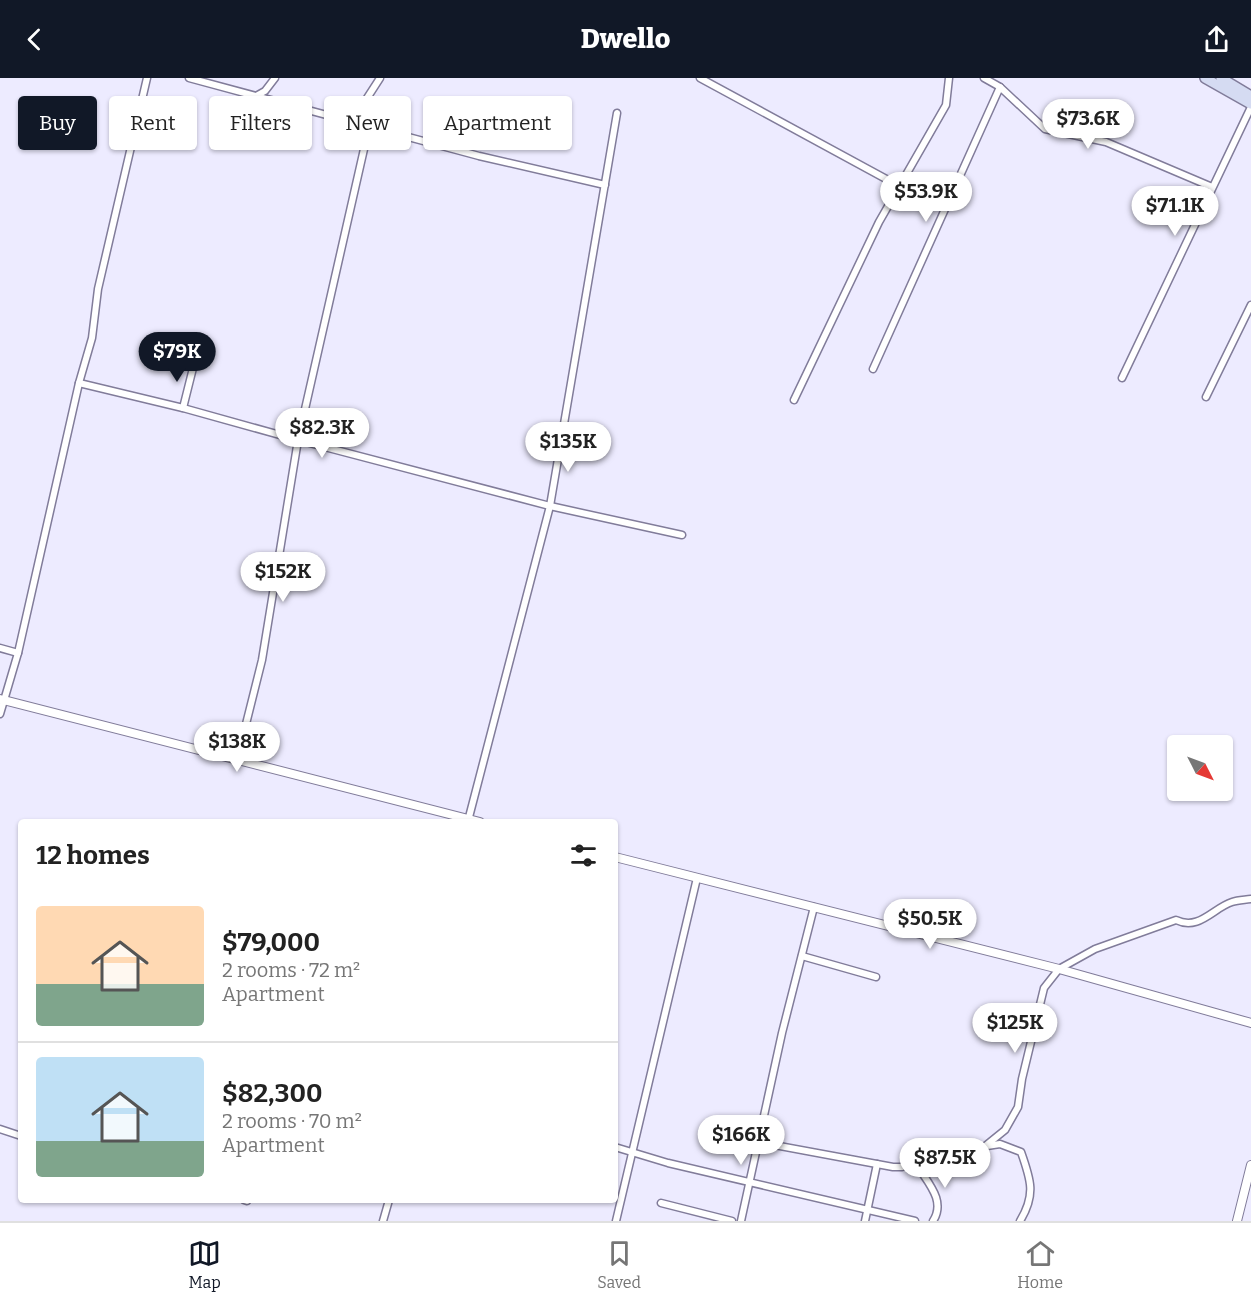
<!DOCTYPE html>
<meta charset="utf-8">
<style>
:root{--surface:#fff;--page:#f2f2f2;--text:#222;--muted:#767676;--line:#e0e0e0;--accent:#111827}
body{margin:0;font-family:Bitter,serif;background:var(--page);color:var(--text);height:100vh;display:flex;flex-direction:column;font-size:22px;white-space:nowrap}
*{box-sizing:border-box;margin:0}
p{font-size:20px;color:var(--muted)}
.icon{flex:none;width:33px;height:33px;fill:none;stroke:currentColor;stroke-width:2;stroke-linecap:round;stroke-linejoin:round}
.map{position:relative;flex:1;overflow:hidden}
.panel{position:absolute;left:18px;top:741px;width:600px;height:384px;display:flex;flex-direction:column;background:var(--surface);border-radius:6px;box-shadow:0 2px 4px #0004}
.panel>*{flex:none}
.guide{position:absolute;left:18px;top:18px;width:600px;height:54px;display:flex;gap:12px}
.needle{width:39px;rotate:132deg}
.fabs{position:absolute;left:1167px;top:657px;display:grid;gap:12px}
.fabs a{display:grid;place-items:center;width:66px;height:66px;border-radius:6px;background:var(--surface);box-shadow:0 2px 4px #0004;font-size:30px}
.price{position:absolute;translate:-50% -51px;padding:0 14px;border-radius:21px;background:#fff;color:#222;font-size:20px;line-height:39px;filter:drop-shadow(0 2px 3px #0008)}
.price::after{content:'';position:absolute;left:50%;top:36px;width:18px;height:14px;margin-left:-9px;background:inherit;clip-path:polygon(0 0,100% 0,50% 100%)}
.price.on{background:var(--accent);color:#fff}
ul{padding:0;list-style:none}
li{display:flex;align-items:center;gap:18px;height:150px;padding:0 18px}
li+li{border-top:2px solid var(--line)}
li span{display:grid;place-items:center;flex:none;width:168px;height:120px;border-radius:6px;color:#555}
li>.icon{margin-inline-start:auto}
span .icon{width:72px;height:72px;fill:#fffc;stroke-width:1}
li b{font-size:26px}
h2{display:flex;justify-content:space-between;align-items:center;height:72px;padding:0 18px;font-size:26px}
.pill{padding:0 21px;border-radius:6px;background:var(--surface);box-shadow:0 2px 4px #0004;font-size:21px;line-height:54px}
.pill.on{background:var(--accent);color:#fff}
header{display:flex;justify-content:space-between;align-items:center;height:78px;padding:0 18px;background:var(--accent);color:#fff;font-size:27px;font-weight:800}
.menu{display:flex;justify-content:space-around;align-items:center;height:84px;border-top:2px solid var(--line);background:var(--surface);font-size:16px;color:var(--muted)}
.menu a{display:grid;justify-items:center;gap:3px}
.menu .on{color:var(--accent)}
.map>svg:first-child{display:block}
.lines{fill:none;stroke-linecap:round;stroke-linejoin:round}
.minor-casing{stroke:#817c9a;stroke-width:9}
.tertiary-casing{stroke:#817c9a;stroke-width:10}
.secondary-casing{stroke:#817c9a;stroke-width:12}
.minor{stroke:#fff;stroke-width:6}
.tertiary{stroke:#fff;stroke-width:8}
.secondary{stroke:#d5dbf2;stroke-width:9}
</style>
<header><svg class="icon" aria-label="back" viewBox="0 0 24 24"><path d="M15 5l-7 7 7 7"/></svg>Dwello<svg class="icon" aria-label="share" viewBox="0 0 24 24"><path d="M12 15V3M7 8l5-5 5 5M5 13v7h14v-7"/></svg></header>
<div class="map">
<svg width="1251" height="1143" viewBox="0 0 1251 1143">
<rect width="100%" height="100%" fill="#edebff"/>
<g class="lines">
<defs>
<g id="minor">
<path d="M189,0L479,78L605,107"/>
<path d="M700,0L899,108"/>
<path d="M984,0L1000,9L1045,51L1106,64L1212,109"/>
<path d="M256,18L265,13L275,0"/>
<path d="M351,45L380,0"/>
<path d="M369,49L298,362L550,428L682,457"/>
<path d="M873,291L1000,9"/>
<path d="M1122,300L1251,29"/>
<path d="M79,305L183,330L298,362L262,582L237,682"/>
<path d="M1206,319L1251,227"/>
<path d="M794,322L879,144L946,27L949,0"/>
<path d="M183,330L194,286"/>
<path d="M0,570L18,575"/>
<path d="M0,636L18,575L79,305L92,260L98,211L147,0"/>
<path d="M468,743L550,428L617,35"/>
<path d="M802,878L876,899"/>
<path d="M0,1051L21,1058"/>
<path d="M758,1064L893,1089H902L914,1081L961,1078L984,1069L1005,1052L1018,1029L1022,1001L1044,910L1059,891L1095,871L1176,842C1199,853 1213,830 1232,824C1238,822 1245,822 1251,821"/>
<path d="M987,1068L1000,1066L1021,1074C1031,1102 1036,1117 1020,1143"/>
<path d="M615,1069L668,1085L915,1143"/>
<path d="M914,1081C922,1100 948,1120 933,1143"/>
<path d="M244,1122L247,1123"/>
<path d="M661,1125L732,1143"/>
<path d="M383,1143L389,1122"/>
<path d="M616,1143L697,800"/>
<path d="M741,1143L782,955L814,829"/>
<path d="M865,1143L877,1086"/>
</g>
<g id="tertiary">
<path d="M0,621L480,744"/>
<path d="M615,779L1059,891L1251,945"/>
<path d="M1237,1143L1251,1087"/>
</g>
<g id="secondary">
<path d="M1205,0L1251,26"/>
<path d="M1221,0L1251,18"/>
</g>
</defs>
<!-- minor casing -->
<use href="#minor" class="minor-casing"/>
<!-- tertiary casing -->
<use href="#tertiary" class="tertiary-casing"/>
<!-- secondary casing -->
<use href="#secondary" class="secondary-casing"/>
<!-- minor -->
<use href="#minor" class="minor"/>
<!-- tertiary -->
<use href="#tertiary" class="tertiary"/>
<!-- secondary -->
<use href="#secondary" class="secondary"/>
</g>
</svg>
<div class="fabs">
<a><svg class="needle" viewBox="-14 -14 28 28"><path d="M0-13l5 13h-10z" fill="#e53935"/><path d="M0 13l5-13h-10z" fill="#767676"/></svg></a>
</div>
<b class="price" style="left:1088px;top:72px">$73.6K</b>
<b class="price" style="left:926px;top:145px">$53.9K</b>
<b class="price" style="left:1175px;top:159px">$71.1K</b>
<b class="price on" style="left:177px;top:305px">$79K</b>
<b class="price" style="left:322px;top:381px">$82.3K</b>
<b class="price" style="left:568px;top:395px">$135K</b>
<b class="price" style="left:283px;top:525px">$152K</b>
<b class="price" style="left:237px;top:695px">$138K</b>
<b class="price" style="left:930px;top:872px">$50.5K</b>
<b class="price" style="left:1015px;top:976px">$125K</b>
<b class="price" style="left:741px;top:1088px">$166K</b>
<b class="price" style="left:945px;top:1111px">$87.5K</b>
<div class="guide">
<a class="pill on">Buy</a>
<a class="pill">Rent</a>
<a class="pill">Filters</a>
<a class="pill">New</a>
<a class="pill">Apartment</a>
</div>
<section class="panel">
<h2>12 homes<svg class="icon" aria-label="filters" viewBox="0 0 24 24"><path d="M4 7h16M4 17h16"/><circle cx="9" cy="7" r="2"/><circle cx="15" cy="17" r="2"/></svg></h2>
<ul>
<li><span style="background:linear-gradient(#ffd9b3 65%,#7fa58c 0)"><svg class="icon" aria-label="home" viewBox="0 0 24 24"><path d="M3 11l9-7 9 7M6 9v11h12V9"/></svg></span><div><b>$79,000</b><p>2 rooms · 72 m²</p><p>Apartment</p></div></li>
<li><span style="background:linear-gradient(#bfe0f5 70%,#7fa58c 0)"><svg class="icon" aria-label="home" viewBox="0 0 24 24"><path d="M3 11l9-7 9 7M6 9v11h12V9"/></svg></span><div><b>$82,300</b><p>2 rooms · 70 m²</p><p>Apartment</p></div></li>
</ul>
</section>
</div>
<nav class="menu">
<a class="on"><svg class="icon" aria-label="map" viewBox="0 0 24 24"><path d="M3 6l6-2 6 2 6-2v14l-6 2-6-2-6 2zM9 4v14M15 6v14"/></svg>Map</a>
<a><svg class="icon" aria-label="saved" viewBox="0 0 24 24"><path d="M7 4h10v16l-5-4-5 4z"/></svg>Saved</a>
<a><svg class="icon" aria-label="home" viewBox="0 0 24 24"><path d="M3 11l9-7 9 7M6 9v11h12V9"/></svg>Home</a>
</nav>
